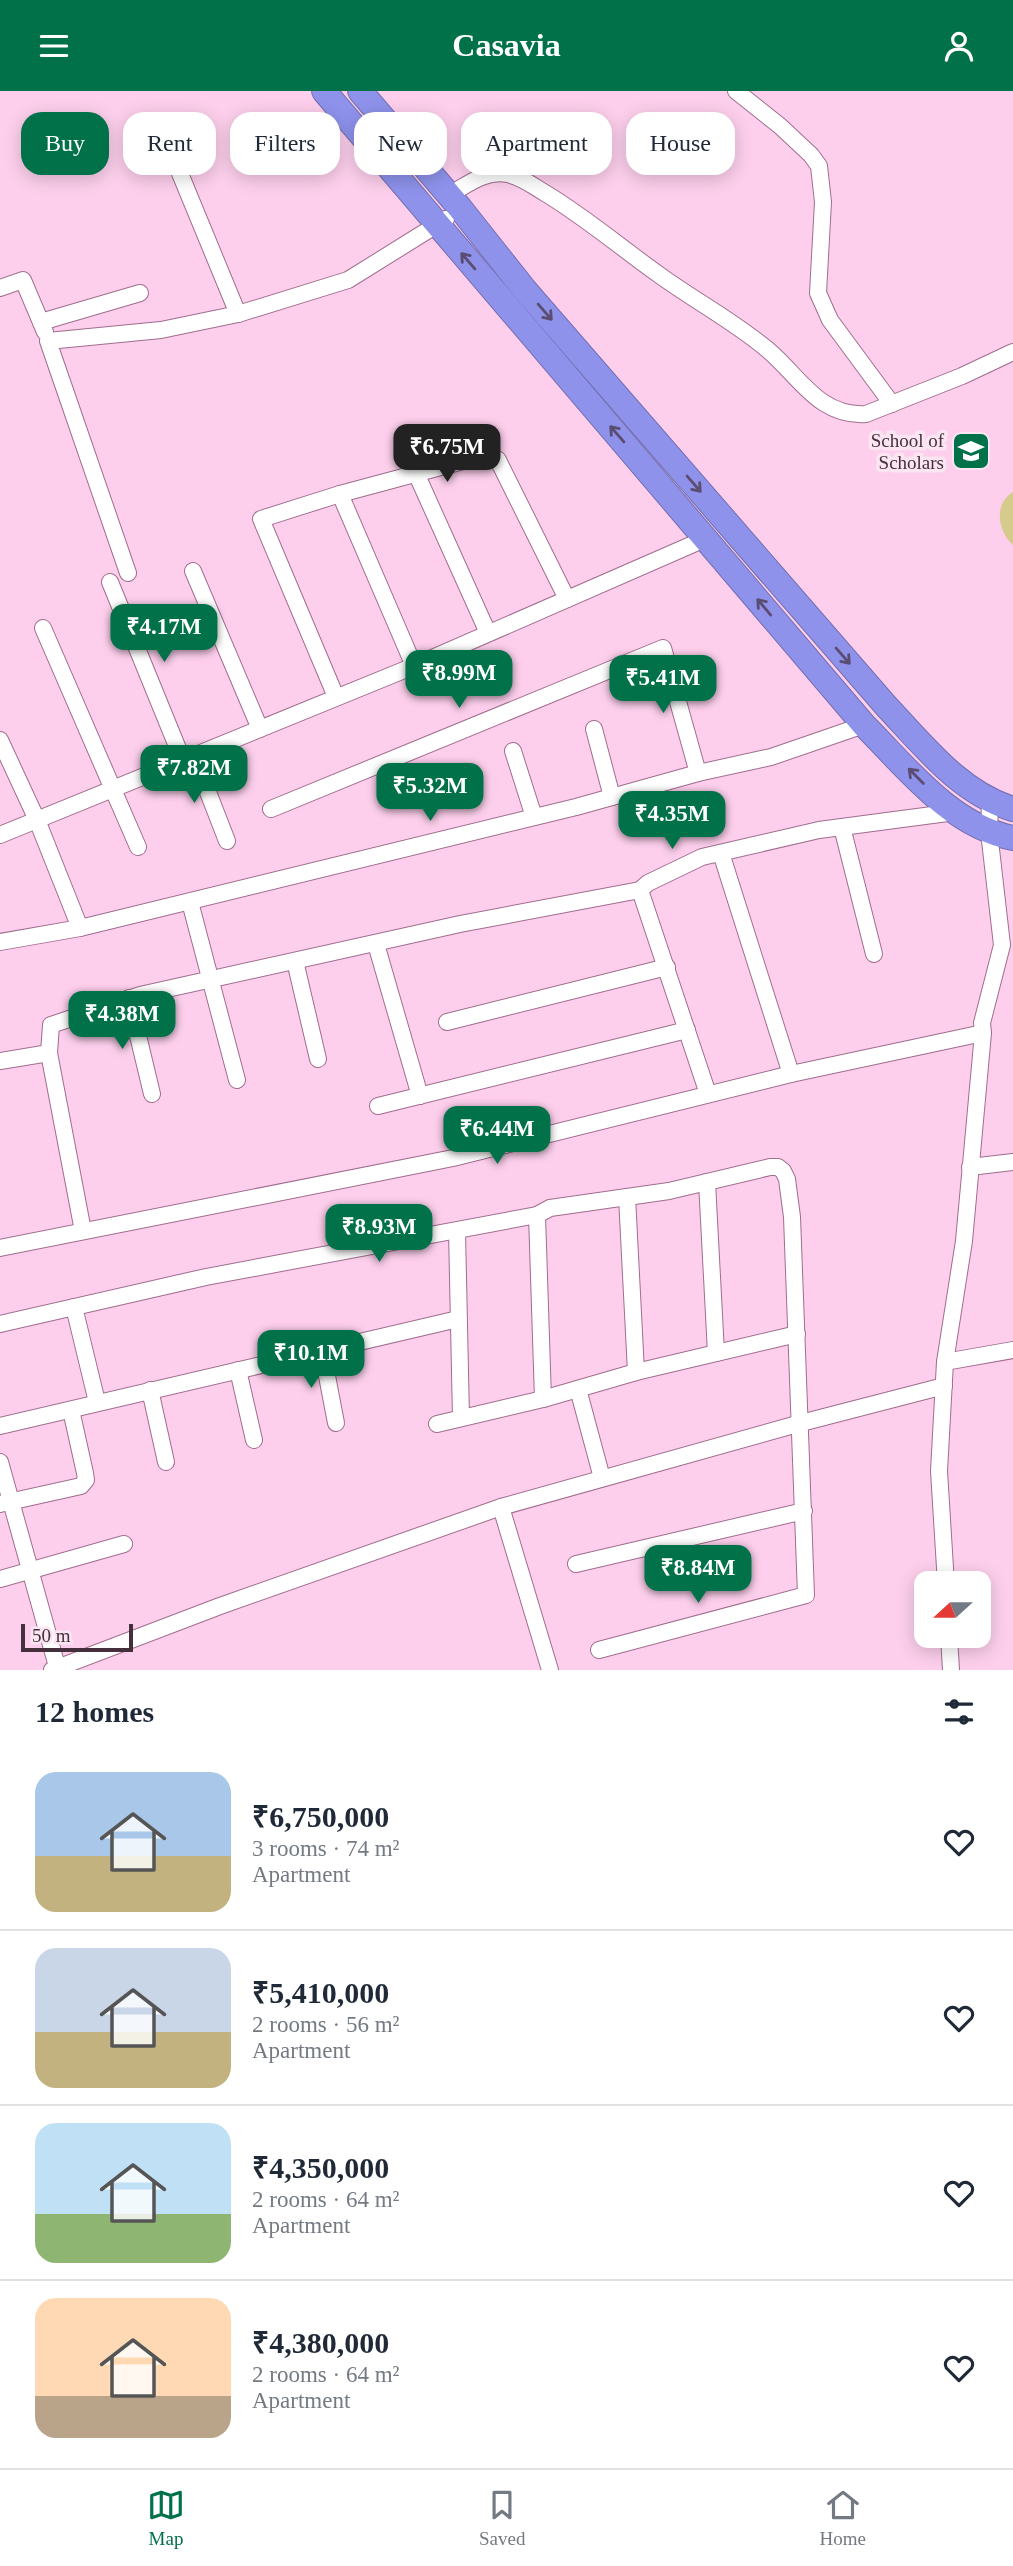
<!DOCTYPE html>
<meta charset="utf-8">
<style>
:root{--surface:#fff;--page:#f6f6f7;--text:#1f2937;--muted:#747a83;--line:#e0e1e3;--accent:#01714a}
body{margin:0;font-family:"Times New Roman",serif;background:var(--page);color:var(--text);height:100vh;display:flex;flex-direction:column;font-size:26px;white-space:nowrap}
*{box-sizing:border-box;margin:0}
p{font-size:23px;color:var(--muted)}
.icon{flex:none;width:38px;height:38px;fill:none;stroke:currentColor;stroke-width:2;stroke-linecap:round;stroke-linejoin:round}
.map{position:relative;height:1579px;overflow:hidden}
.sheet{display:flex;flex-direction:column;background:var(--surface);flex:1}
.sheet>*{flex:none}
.banner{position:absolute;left:21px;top:21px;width:971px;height:63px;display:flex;gap:14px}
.needle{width:46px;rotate:249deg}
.controls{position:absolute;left:914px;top:1480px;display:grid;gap:14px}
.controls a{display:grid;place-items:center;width:77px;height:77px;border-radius:14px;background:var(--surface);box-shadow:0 4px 18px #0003;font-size:35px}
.scale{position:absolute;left:21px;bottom:18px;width:112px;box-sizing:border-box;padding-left:7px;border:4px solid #452f3d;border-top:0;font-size:19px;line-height:24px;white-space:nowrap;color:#452f3d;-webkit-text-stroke:5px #fce5f3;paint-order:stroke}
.price{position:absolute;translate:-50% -60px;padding:0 16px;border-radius:14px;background:var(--accent);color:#fff;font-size:23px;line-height:46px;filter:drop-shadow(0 2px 4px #0008)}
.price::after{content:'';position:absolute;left:50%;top:42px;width:21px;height:16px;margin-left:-10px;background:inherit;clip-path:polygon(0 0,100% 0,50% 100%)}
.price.selected{background:#222;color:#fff}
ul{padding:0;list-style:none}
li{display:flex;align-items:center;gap:21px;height:175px;padding:0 35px}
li+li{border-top:2px solid var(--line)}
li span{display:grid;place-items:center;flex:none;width:196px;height:140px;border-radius:21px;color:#555}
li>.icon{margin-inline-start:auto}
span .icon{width:84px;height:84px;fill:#fffc;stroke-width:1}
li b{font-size:30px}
h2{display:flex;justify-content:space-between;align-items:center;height:84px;padding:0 35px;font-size:30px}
.chip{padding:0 24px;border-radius:21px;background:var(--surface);box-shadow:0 4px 18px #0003;font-size:24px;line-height:63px}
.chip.selected{background:var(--accent);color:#fff}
header{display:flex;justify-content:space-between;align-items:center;height:91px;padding:0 35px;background:var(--accent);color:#fff;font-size:32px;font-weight:700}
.tab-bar{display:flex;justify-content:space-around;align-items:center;height:98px;border-top:2px solid var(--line);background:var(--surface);font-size:19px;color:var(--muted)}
.tab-bar a{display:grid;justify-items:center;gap:4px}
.tab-bar .selected{color:var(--accent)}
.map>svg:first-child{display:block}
.green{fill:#d5cb8a}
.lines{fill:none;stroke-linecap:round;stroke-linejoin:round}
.minor-casing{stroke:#a06d8e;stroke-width:18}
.highway-casing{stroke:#746fae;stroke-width:26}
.minor{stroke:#fff;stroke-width:16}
.highway{stroke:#8e92eb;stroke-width:24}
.oneway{stroke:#5b4d71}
.labels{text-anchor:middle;stroke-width:7;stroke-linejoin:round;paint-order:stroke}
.poi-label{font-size:19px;fill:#452f3d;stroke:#fce5f3;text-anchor:end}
</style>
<header><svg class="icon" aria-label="menu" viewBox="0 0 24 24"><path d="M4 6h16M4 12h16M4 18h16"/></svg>Casavia<svg class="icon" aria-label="person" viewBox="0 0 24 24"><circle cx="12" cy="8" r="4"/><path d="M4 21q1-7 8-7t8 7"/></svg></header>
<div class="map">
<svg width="1013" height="1579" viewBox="0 0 1013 1579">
<rect width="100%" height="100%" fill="#fdcfec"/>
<!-- green -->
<path class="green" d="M1013,401V454C998,441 993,413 1013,401Z"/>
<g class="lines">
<defs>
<g id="minor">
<path d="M736,0L780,35L811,64L819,75L823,111L818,202L830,229L892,313"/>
<path d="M172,63L238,223L348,189L446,128"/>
<path d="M449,104C467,94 485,79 507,83C522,86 533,95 545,102C585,126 620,156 658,183C695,210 732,229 768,259C800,286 819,326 866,323L962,285L1013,261"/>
<path d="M0,197L23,189L45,241"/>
<path d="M41,231L140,202"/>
<path d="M416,382L488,542"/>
<path d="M340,403L414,575"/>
<path d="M193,480L260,638"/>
<path d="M128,482L48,250L161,239L238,223"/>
<path d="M110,491L183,670"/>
<path d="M43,537L138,756"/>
<path d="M336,606L261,428L340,403L489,363L498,369L567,508"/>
<path d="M594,638L612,706"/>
<path d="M0,649L37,729L80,837"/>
<path d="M513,660L534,726"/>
<path d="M194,665L227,750"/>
<path d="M271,718L663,557L698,682"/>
<path d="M842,736L874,863"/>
<path d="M0,744L414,575L707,447"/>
<path d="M721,762L791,983"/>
<path d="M190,811L237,989"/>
<path d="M0,851L80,837L576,716L698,682L771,666L864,634"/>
<path d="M376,853L420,1005"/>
<path d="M295,870L318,968"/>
<path d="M129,907L152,1003"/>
<path d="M447,931L667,876"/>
<path d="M49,962L83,1140"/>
<path d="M0,970L49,962L51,934L140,904L460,833L640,799"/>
<path d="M708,1003L640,799L648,792L702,766L819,739L955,721"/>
<path d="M378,1015L687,939"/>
<path d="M970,1076L1013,1071"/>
<path d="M707,1091L716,1262"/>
<path d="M627,1106L636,1281"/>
<path d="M537,1124L550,1117L669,1100L770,1076H778L783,1080L787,1088L792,1126L806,1504L599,1559"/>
<path d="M457,1140L461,1327"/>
<path d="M0,1157L453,1067L791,983L983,942"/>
<path d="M74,1216L97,1311"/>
<path d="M0,1233L206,1186L537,1124L543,1308L437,1333"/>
<path d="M322,1259L336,1332"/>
<path d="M945,1271L1013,1259"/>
<path d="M238,1279L254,1349"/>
<path d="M578,1298L602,1387"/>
<path d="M150,1299L166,1371"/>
<path d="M543,1308L636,1281L797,1243"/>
<path d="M0,1335L458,1228"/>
<path d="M0,1371L58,1579"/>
<path d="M0,1413L81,1395L86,1389L85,1382L71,1319"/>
<path d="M501,1416L550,1579"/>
<path d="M576,1473L804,1420"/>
<path d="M0,1488L124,1453"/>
<path d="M946,1493L939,1380L945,1271L964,1150L983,942L982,932L1002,854L989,741L990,711"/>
<path d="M949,1545L951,1579"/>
<path d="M52,1579L220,1515L501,1416L801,1332L944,1295"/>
</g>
<g id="highway">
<path d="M324,0L864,634C907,677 951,735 1013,747"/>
<path d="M360,0L460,117L525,199L887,616C924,655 960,702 1013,718"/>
</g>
</defs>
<!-- minor casing -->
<use href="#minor" class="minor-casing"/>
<!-- highway casing -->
<use href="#highway" class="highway-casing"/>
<!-- minor -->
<use href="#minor" class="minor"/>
<!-- highway -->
<use href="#highway" class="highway"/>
</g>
<!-- one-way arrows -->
<defs><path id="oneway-shaft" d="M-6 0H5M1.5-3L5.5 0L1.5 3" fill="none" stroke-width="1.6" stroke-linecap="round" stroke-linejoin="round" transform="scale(1.75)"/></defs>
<g class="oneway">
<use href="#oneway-shaft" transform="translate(468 170) rotate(-131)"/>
<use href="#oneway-shaft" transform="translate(545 221) rotate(49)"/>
<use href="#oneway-shaft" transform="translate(617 343) rotate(-131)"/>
<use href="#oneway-shaft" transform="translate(694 393) rotate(49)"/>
<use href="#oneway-shaft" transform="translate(764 516) rotate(-130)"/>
<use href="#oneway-shaft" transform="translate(843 565) rotate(49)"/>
<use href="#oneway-shaft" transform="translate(916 685) rotate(-135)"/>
</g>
<!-- icons -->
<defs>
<symbol id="school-square" viewBox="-11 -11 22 22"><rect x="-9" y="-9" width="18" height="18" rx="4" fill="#01714a" stroke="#fce5f3"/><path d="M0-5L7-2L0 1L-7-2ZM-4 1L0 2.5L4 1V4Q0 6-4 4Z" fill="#fff"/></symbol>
</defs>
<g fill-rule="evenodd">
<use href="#school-square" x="949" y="338" width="44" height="44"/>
</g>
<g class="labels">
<!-- poi labels -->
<g class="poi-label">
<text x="944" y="356">School of<tspan x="944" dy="22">Scholars</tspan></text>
</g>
</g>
</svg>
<div class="controls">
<a><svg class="needle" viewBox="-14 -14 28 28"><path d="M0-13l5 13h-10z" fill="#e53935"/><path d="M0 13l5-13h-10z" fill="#747a83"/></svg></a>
</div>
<div class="scale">50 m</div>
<b class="price selected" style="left:447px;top:393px">₹6.75M</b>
<b class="price" style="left:164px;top:573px">₹4.17M</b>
<b class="price" style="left:459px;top:619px">₹8.99M</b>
<b class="price" style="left:663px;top:624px">₹5.41M</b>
<b class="price" style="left:194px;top:714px">₹7.82M</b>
<b class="price" style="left:430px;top:732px">₹5.32M</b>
<b class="price" style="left:672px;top:760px">₹4.35M</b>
<b class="price" style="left:122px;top:960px">₹4.38M</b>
<b class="price" style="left:497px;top:1075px">₹6.44M</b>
<b class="price" style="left:379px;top:1173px">₹8.93M</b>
<b class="price" style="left:311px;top:1299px">₹10.1M</b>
<b class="price" style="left:698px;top:1514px">₹8.84M</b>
<div class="banner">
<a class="chip selected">Buy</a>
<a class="chip">Rent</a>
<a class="chip">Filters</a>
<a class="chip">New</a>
<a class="chip">Apartment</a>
<a class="chip">House</a>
</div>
</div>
<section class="sheet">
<h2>12 homes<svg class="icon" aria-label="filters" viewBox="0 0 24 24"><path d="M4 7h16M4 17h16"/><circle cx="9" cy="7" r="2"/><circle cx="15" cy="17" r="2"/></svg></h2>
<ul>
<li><span style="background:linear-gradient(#a9c7e8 60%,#c2b280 0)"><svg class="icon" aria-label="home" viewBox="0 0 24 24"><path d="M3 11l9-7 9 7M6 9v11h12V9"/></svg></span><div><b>₹6,750,000</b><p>3 rooms · 74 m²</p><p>Apartment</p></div><svg class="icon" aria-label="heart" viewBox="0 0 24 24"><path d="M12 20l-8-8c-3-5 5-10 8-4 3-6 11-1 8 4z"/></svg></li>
<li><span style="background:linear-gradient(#c9d6e8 60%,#c2b280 0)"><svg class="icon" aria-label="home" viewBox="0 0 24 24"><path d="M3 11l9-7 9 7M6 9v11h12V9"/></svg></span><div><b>₹5,410,000</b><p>2 rooms · 56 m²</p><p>Apartment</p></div><svg class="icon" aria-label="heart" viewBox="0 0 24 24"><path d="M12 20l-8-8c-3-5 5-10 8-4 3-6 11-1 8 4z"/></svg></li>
<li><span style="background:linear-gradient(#bfe0f5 65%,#8fb573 0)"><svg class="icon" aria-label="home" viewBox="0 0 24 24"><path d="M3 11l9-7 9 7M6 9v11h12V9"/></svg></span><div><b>₹4,350,000</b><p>2 rooms · 64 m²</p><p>Apartment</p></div><svg class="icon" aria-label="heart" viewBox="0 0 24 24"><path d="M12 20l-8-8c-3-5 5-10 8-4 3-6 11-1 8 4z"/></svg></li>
<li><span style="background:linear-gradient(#ffd9b3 70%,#b9a48a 0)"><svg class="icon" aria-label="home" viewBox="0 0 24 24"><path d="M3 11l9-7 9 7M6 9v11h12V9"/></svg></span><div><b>₹4,380,000</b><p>2 rooms · 64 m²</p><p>Apartment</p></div><svg class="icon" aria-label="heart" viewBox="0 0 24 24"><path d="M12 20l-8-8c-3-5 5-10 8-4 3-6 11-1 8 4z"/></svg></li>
</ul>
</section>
<nav class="tab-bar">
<a class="selected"><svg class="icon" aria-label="map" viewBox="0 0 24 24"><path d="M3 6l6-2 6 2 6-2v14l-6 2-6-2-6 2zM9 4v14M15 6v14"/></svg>Map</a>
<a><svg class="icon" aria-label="saved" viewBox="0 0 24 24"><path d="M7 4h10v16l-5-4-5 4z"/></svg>Saved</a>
<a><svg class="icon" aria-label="home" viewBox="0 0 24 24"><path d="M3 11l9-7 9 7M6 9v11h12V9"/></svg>Home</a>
</nav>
